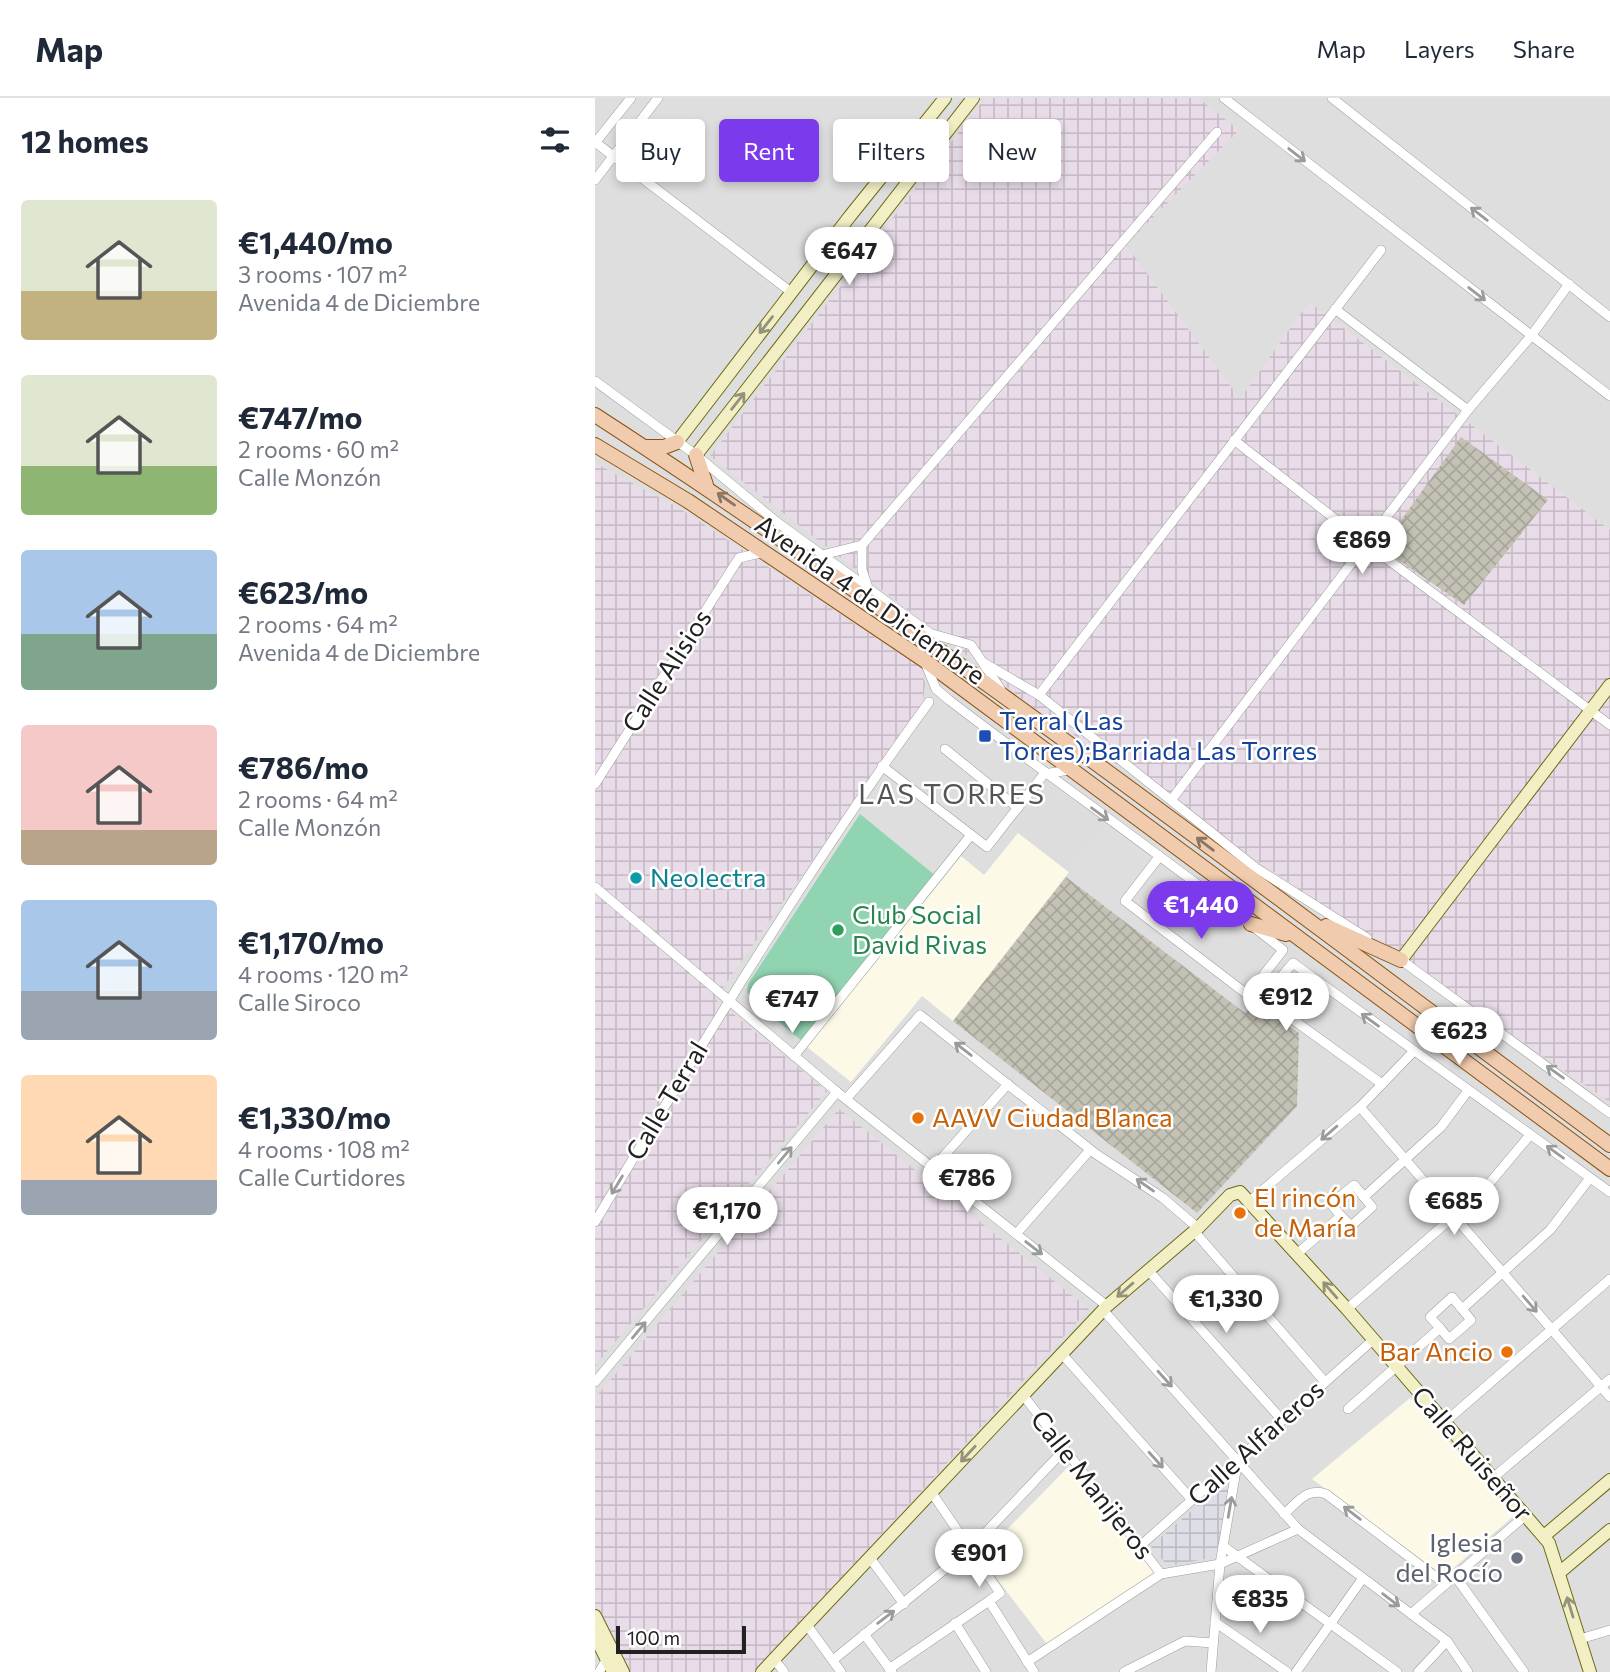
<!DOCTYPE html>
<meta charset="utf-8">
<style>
:root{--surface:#fff;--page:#f6f6f7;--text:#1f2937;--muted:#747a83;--line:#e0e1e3;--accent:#7c3aed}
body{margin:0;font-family:Commissioner,sans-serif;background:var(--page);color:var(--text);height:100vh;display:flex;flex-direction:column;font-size:26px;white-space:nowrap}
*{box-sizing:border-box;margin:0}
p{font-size:23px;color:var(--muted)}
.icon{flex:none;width:38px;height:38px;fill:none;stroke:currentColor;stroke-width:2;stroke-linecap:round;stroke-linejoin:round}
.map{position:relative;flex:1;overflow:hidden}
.sheet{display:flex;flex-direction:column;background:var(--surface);width:595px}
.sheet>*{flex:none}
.top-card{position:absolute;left:21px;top:21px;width:665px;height:63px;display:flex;gap:14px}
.scale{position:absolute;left:21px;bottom:18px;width:130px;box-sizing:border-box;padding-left:7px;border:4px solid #212121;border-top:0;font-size:19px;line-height:24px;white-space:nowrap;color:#212121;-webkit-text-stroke:5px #fff;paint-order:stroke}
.price{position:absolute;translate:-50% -60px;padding:0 16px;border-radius:24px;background:#fff;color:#222;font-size:23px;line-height:46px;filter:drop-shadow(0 2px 4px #0008)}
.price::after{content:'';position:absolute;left:50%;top:42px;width:21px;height:16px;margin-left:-10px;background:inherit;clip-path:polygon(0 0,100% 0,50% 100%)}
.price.on{background:var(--accent);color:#fff}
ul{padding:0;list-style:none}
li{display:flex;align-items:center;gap:21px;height:175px;padding:0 21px}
li span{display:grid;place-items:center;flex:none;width:196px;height:140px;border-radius:7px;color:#555}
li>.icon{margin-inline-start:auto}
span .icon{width:84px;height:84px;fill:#fffc;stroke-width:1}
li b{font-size:30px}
h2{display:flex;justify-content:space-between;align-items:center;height:84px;padding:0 21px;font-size:30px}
.pill{padding:0 24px;border-radius:7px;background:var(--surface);box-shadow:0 4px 10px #0003;font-size:24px;line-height:63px}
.pill.on{background:var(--accent);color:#fff}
header{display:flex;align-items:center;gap:42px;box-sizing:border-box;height:98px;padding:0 35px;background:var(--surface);border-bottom:2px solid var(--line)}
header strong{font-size:33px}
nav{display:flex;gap:38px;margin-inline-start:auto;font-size:24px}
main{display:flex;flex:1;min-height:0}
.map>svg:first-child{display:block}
.residential{fill:#dfdede}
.industrial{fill:url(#industrial-grid)}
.education{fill:#fcf9e6}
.construction{fill:url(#construction-cross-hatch)}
.pitch{fill:#91d4b2}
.parking{fill:#ddd}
.plaza{fill:url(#plaza-grid)}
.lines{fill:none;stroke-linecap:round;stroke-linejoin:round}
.street-casing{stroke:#9e9e9e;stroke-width:10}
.secondary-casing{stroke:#6c6a14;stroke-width:14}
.primary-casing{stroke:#8a5314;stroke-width:16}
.street{stroke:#fff;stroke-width:9}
.secondary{stroke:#f2efc5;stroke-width:12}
.primary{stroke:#f1cbad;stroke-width:14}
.oneway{stroke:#9b9b9b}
.oneway2{stroke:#94927b}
.oneway3{stroke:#897667}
.transit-dot{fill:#1a4fb4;stroke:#fff;stroke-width:2.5}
.culture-dot{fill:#0f9aa8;stroke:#fff;stroke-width:2.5}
.leisure-dot{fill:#2e9e5b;stroke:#fff;stroke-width:2.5}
.food-dot{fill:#e8710a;stroke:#fff;stroke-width:2.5}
.worship-dot{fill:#6b7280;stroke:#fff;stroke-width:2.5}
.labels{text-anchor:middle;stroke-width:5;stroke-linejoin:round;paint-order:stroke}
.street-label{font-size:26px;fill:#212121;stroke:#fff}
.transit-label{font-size:26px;fill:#164399;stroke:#fff;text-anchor:start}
.culture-label{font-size:26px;fill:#0d838f;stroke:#fff;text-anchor:start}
.leisure-label{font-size:26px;fill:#27864d;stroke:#fff;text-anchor:start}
.food-label{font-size:26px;fill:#c56008;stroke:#fff;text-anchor:start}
.worship-label{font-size:26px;fill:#5b616d;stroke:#fff;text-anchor:end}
.neighbourhood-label{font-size:28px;letter-spacing:2px;fill:#545454;stroke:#fff}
</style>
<header>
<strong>Map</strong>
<nav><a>Map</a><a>Layers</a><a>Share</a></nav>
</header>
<main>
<section class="sheet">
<h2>12 homes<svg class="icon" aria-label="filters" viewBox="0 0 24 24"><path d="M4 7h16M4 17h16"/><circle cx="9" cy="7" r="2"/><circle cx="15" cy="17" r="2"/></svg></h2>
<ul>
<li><span style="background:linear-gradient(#dfe7d0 65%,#c2b280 0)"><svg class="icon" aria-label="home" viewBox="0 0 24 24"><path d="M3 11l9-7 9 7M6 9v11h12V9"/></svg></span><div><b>€1,440/mo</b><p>3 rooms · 107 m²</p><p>Avenida 4 de Diciembre</p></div></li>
<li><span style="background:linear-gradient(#dfe7d0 65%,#8fb573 0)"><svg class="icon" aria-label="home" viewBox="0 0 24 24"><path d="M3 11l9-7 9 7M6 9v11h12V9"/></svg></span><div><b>€747/mo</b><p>2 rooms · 60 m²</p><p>Calle Monzón</p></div></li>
<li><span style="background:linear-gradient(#a9c7e8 60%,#7fa58c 0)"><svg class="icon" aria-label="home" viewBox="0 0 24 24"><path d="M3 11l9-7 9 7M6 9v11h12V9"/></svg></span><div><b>€623/mo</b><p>2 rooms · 64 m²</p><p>Avenida 4 de Diciembre</p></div></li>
<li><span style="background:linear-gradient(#f6c9c9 75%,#b9a48a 0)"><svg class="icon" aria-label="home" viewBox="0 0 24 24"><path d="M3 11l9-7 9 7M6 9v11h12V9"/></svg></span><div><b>€786/mo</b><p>2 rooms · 64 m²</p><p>Calle Monzón</p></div></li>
<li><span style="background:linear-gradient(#a9c7e8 65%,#9aa5b1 0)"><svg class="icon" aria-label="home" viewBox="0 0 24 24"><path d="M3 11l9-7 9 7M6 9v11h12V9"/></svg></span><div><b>€1,170/mo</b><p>4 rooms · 120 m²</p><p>Calle Siroco</p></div></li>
<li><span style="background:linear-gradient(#ffd9b3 75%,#9aa5b1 0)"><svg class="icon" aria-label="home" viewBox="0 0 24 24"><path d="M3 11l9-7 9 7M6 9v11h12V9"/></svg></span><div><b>€1,330/mo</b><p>4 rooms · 108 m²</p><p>Calle Curtidores</p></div></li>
</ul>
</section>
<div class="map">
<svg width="1015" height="1574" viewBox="0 0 1015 1574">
<defs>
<pattern id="industrial-grid" width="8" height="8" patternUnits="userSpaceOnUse" patternTransform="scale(1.75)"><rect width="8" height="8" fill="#e8dce8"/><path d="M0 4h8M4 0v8" fill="none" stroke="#c7bcc7"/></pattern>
<pattern id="construction-cross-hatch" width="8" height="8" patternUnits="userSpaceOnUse" patternTransform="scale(1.75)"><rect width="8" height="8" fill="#c4c2b5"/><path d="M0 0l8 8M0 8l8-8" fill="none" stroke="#a8a69b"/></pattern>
<pattern id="plaza-grid" width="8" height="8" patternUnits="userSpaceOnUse" patternTransform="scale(1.75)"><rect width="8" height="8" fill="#dddee6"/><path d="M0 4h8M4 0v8" fill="none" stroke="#bdbec5"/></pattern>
</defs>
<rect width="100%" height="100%" fill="#f0ede9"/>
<!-- residential -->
<rect class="residential" x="0" y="0" width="1015" height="1574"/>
<!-- industrial -->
<g class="industrial">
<path d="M390,0H603L644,32L531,147L645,301L714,204L1015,432V1004L435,607L115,358Z"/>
<path d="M0,365L84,410L325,569L330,585L328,604L120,901L232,993L0,1268Z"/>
<path d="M244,1011L494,1211L160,1574H33L0,1505V1300Z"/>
</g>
<!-- education -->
<g class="education">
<path d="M423,735L474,774L358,923L327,898L256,984L212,949L366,758L389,777Z"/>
<path d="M815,1300L920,1417L849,1478L717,1381Z"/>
<path d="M476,1366L559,1475L452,1546L385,1459Z"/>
</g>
<!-- construction -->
<g class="construction">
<path d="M866,339L953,402L869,507L786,450Z"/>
<path d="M471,779L650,915L659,904L704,935L702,1008L602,1115L358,923Z"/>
</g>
<!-- pitch -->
<path class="pitch" d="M265,716L341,778L207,943L157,902L152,894L153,886Z"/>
<!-- parking -->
<path class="parking" d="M451,684L513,726L475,775L416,729Z"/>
<!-- plaza -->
<path class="plaza" d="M636,1378L621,1459L573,1468L556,1448Z"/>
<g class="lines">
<defs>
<g id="street">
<path d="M629,0L1015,298"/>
<path d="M737,0L1015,219"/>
<path d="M0,44L196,194"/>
<path d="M0,45L36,0"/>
<path d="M0,82L63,0"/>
<path d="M740,211L873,312"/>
<path d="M0,283L101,357L183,425L336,536"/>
<path d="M639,342L772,446L1015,627"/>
<path d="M267,447L622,34"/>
<path d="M227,457L267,447V472L273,490"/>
<path d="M334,535L376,547L406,592"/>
<path d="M330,564L341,591L354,602C465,687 579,766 688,852L653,897L530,803L564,759"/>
<path d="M389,565L444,597L661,770L772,840"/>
<path d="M444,597L786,152"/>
<path d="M350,651L423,710"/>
<path d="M287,668L392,749L449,676L474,672"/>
<path d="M0,686L144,460L169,454"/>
<path d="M577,701L873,312L936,238L974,186"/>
<path d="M0,789L242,994L512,1208"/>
<path d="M802,859L1015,1015"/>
<path d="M199,958L376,737"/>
<path d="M787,986L668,900L698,865L1015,1094"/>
<path d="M251,1001L325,917L501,1056L568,1100L603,1130"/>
<path d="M765,1009L1015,1299"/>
<path d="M338,1070L413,986"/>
<path d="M656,1102L765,1009L818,954"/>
<path d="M746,1118L736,1106L759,1087L769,1099L846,1029L872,994"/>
<path d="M0,1124C106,947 212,771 334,604"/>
<path d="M599,1133L730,1284"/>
<path d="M421,1136L495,1052"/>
<path d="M703,1155L746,1118L756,1128L777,1109L769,1099"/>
<path d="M553,1172L687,1322"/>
<path d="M752,1211L888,1093L935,1037"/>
<path d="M508,1212L703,1431L852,1543L873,1574"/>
<path d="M845,1230L835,1219L857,1199L867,1211L955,1132L995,1080"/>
<path d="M467,1256L597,1402"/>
<path d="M0,1284L242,994"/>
<path d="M428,1297L566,1476"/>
<path d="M753,1311L845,1230L854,1241L876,1222L867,1211"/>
<path d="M850,1324L1015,1181"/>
<path d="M899,1379L1015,1281"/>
<path d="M337,1395L405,1495L394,1503L439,1574"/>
<path d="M689,1416C703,1404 712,1389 731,1396L850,1486"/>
<path d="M545,1448L778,1242"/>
<path d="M628,1448L802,1574"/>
<path d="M275,1460L309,1506"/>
<path d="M860,1478L929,1574"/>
<path d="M816,1516L931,1417"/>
<path d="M620,1524L692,1574"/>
<path d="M360,1525L391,1574"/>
<path d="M212,1527L246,1574"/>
<path d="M269,1536L297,1574"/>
<path d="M985,1541L1015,1532"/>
<path d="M179,1561L189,1574"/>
<path d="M238,1562L376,1450L470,1351"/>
<path d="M432,1564L566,1476L625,1466L703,1431"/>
<path d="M294,1571L394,1503"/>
<path d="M4,1574L12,1561"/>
<path d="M529,1574L590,1543L618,1545"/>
<path d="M616,1574L625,1466L643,1361"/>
<path d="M701,1574L768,1480"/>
<path d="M823,1574L852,1543"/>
</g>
<g id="secondary">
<path d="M82,344L255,118L350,0"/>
<path d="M101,357L378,0"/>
<path d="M806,862L1015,587"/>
<path d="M949,1438L1015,1382"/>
<path d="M964,1475L1015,1432"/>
<path d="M0,1518L28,1574"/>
<path d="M0,1538L18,1574"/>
<path d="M167,1574L512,1208L603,1130L635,1097L645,1094L752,1211L954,1445L995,1574"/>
</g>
<g id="primary">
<path d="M0,317C350,544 680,799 1015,1047"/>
<path d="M0,347L93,403L329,562L1015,1071"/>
<path d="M51,349H69L82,344"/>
<path d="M101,357L111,387"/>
<path d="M656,826L691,836"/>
<path d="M731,828L806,862"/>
</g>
</defs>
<!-- street casing -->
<use href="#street" class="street-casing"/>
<!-- secondary casing -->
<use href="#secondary" class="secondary-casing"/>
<!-- primary casing -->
<use href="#primary" class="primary-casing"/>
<!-- street -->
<use href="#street" class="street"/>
<!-- secondary -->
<use href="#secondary" class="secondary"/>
<!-- primary -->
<use href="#primary" class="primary"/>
</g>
<!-- one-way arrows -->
<defs><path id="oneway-shaft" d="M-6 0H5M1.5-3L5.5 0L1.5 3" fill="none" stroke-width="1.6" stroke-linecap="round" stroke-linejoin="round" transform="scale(1.75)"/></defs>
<g class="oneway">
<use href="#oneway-shaft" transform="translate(702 57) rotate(38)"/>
<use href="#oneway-shaft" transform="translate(884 116) rotate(-142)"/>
<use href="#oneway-shaft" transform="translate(882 196) rotate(38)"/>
<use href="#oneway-shaft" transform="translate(505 716) rotate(36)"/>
<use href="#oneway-shaft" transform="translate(775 922) rotate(-144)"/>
<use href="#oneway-shaft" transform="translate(368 951) rotate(-142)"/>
<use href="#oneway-shaft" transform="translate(960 974) rotate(-144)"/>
<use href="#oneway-shaft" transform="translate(734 1035) rotate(139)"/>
<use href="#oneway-shaft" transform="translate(960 1054) rotate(-144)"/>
<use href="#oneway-shaft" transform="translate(190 1057) rotate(-50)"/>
<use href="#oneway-shaft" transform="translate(22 1087) rotate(121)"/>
<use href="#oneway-shaft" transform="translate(550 1087) rotate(-145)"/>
<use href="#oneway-shaft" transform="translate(439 1150) rotate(38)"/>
<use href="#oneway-shaft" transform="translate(935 1206) rotate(49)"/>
<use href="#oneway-shaft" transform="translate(44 1232) rotate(-50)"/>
<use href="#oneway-shaft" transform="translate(570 1281) rotate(48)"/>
<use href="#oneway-shaft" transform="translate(561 1362) rotate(48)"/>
<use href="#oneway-shaft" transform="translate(635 1409) rotate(-80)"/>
<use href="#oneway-shaft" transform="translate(757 1415) rotate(-143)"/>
<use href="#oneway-shaft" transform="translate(796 1502) rotate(37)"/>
<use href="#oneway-shaft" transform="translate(291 1519) rotate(-37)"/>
</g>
<g class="oneway2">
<use href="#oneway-shaft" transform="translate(171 227) rotate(128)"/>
<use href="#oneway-shaft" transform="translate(143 303) rotate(-52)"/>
<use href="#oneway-shaft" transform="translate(530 1192) rotate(139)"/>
<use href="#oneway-shaft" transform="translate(735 1192) rotate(-131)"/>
<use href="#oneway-shaft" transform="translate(373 1356) rotate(133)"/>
<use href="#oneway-shaft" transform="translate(975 1509) rotate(-107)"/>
</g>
<g class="oneway3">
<use href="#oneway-shaft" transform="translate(131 401) rotate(-145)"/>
<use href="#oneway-shaft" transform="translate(610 746) rotate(-143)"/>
</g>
<!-- markers -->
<rect class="transit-dot" x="383" y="631" width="14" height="14" rx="3.5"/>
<circle class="culture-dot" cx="41" cy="780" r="7"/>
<circle class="leisure-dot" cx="243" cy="832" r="7"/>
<g class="food-dot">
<circle cx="323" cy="1020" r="7"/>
<circle cx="645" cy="1115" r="7"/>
<circle cx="912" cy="1254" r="7"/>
</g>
<circle class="worship-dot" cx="922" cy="1460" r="7"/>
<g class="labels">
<!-- street labels -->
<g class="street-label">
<text transform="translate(275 502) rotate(35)" y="9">Avenida 4 de Diciembre</text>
<text transform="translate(72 573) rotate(-57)" y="9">Calle Alisios</text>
<text transform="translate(72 1003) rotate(-59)" y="9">Calle Terral</text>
<text transform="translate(661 1345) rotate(-42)" y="9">Calle Alfareros</text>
<text transform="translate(877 1356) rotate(49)" y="9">Calle Ruiseñor</text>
<text transform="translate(497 1387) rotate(52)" y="9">Calle Manijeros</text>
</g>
<!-- transit labels -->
<g class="transit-label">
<text x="404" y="632">Terral (Las<tspan x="404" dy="30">Torres);Barriada Las Torres</tspan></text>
</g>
<!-- culture labels -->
<g class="culture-label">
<text x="55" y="789">Neolectra</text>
</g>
<!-- leisure labels -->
<g class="leisure-label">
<text x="257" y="826">Club Social<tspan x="257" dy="30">David Rivas</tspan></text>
</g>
<!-- food labels -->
<g class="food-label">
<text x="337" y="1029">AAVV Ciudad Blanca</text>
<text x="659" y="1109">El rincón<tspan x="659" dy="30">de María</tspan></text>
<text x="898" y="1263" text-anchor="end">Bar Ancio</text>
</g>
<!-- worship labels -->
<g class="worship-label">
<text x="908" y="1454">Iglesia<tspan x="908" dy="30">del Rocío</tspan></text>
</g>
<!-- neighbourhood labels -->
<g class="neighbourhood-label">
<text x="357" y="706">LAS TORRES</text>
</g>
</g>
</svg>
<div class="scale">100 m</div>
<b class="price" style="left:254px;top:189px">€647</b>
<b class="price" style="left:767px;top:478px">€869</b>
<b class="price on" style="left:606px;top:843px">€1,440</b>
<b class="price" style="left:691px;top:935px">€912</b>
<b class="price" style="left:197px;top:937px">€747</b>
<b class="price" style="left:864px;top:969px">€623</b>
<b class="price" style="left:372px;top:1116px">€786</b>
<b class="price" style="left:859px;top:1139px">€685</b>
<b class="price" style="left:132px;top:1149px">€1,170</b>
<b class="price" style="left:631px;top:1237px">€1,330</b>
<b class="price" style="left:384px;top:1491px">€901</b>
<b class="price" style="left:665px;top:1537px">€835</b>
<div class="top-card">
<a class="pill">Buy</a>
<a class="pill on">Rent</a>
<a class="pill">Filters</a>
<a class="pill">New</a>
</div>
</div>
</main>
